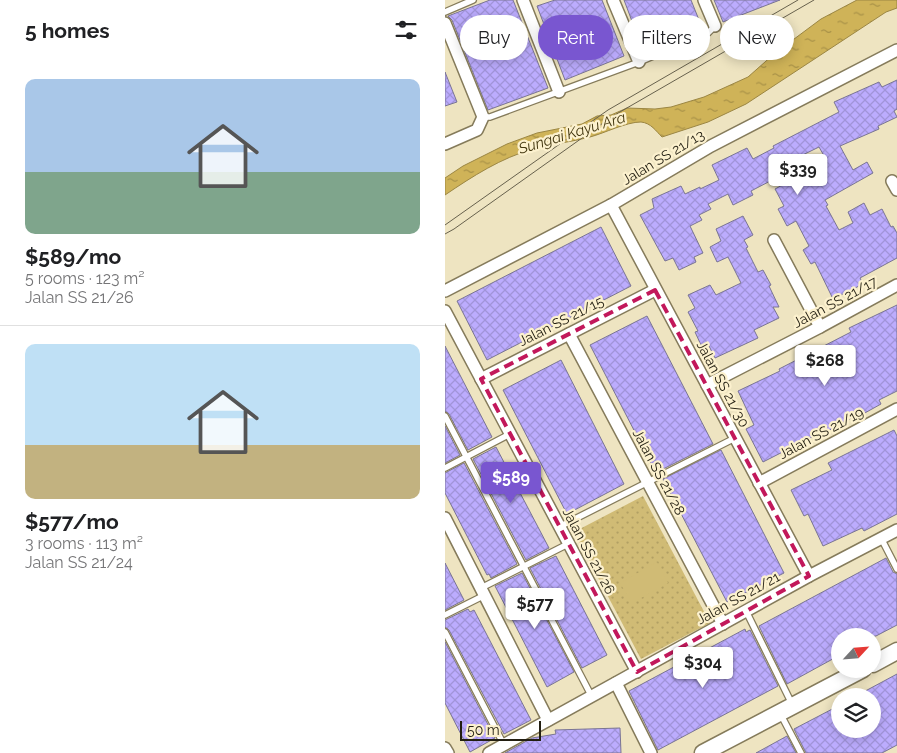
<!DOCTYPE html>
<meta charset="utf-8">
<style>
:root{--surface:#fff;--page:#f2f2f2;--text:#202124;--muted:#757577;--line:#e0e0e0;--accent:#7956d0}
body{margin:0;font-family:Raleway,sans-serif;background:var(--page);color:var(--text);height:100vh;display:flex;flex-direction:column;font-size:19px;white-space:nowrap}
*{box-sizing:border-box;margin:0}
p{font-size:16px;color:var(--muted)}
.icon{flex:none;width:28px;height:28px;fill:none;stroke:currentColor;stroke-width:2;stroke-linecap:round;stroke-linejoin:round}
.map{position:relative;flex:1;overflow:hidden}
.details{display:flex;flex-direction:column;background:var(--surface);width:445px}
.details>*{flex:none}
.top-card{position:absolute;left:15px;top:15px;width:361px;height:45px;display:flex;gap:10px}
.needle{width:32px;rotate:64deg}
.tools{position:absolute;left:386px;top:628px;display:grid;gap:10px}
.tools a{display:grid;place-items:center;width:50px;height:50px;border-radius:50%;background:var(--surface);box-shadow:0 2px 12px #0003;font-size:25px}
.scale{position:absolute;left:15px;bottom:12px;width:81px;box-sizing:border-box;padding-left:5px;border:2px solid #221e11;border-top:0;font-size:14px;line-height:18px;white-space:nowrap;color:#221e11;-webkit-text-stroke:4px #fcf1ce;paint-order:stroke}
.price{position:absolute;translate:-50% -42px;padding:0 11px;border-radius:5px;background:#fff;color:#222;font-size:16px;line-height:32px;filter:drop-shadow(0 1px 2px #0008)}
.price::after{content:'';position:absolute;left:50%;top:30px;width:15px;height:11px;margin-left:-8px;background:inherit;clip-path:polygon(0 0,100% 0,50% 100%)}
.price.on{background:var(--accent);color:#fff}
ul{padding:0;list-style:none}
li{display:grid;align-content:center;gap:10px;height:265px;padding:0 25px}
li+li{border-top:1px solid var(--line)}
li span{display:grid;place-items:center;height:155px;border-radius:10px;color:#555}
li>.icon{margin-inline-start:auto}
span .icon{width:90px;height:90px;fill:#fffc;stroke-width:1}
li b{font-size:21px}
h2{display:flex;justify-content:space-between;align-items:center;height:60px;padding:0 25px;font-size:21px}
.chip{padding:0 18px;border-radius:22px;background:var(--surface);box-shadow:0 2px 12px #0003;font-size:18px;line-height:45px}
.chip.on{background:var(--accent);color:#fff}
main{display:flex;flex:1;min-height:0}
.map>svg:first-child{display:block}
.grass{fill:url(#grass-dots)}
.garden{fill:#d0bb75}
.water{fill:url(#water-ripples);stroke:#9b8643}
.building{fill:url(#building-cross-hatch);stroke:#7a7593}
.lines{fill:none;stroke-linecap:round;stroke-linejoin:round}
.lane-casing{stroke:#857b5b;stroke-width:8}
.street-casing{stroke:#857b5b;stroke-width:14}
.secondary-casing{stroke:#857b5b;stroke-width:19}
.lane{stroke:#fff;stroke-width:5.5}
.street{stroke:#fff;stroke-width:11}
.secondary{stroke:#fff;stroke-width:16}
.tram{stroke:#67614d;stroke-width:1}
.marked{fill:none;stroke:#c2185b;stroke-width:4;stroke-dasharray:10 6;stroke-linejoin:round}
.labels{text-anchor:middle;stroke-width:4.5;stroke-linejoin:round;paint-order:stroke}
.street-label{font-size:14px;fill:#221e11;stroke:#fcf1ce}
.water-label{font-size:15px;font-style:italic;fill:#443811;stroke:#fcf1ce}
</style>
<main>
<section class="details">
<h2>5 homes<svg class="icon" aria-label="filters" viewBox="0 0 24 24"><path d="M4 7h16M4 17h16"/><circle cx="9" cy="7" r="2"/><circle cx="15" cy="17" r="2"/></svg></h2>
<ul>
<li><span style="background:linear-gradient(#a9c7e8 60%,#7fa58c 0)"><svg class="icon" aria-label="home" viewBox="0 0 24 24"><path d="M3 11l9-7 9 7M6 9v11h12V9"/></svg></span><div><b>$589/mo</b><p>5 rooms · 123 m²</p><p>Jalan SS 21/26</p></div></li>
<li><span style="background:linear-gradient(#bfe0f5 65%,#c2b280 0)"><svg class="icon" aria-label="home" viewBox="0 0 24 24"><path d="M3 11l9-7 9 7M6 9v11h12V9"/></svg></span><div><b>$577/mo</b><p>3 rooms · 113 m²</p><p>Jalan SS 21/24</p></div></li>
</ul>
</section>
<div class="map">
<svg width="452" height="753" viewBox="0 0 452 753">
<defs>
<pattern id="grass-dots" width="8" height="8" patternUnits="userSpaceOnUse" patternTransform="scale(1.25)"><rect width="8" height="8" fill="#d0bb75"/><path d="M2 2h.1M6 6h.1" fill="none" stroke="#b2a064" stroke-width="1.8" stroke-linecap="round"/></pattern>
<pattern id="water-ripples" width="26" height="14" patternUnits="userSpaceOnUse" patternTransform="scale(1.25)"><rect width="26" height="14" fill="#cfb358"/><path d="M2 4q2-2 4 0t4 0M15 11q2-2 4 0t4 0" fill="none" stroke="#a89147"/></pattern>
<pattern id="building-cross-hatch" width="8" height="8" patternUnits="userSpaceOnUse" patternTransform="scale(1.25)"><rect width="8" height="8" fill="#bcacfe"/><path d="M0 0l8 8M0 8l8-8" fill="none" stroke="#a194d9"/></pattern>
</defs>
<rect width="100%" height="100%" fill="#eee4c1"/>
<!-- grass -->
<path class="grass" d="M198,496L265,623L196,659L129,532Z"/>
<!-- garden -->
<path class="garden" d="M212,562L223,583L187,603L175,583Z"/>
<!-- water -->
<path class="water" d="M412,0H452V8L441,12L301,104L263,122L217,137C211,131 206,123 196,122C181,122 160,133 145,137C126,142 107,144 88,149C56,158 28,176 0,195V178L18,166L62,144L92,133L137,124L152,116L166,115L182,108L210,109L226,107L259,97L303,77L329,54L376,19Z"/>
<!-- building -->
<g class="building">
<path d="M45,0H68L103,88L43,110L7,20L3,16Z"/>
<path d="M110,0H157L179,56L120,80L92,6Z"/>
<path d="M179,0H246L258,30L199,53Z"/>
<path d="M269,0H335L278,22Z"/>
<path d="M0,72L12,102L0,106Z"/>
<path d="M452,80V109L449,111L452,117L433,126L434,129L395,146L408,170L422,162L428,173L380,200L383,205L381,206L394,230L408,223L403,212L419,203L425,215L437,209L446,227L448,226L452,233V258L415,278L418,284L388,299L370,262L366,264L358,250L364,246L351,221L342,226L333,209L339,206L330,189L352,177L355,181L371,173L369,168L382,161L374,147L329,169L333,177L306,191L308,195L288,205L283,194L263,204L266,209L254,215L257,220L245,226L258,253L249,257L251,262L234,270L228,258L220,261L195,215L209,208L207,199L236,186L240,194L255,187V189L274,180L267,165L302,148L308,159L329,148L328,146L394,112L389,102L434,82L437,87Z"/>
<path d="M298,216L308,235L299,240L303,247L301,248L313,272L318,270L326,285L324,286L334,307H328L334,318L309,330L313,338L270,358L262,342L256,345L250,332L253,331L243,312L250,308L243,295L265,285L271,295L296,283L283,257L272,262L265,247L276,241L271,229Z"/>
<path d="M156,227L186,286L42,360L12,301Z"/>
<path d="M452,305V391L434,400L436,404L409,419L408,417L370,438L369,436L318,462L301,429L309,425L293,391L335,371L334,369L406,332L404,328Z"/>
<path d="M202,316L268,444L214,471L212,467L209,469L145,345Z"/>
<path d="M0,346L47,437L23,450L4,414L0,411Z"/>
<path d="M116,360L179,484L122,514L58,390Z"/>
<path d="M0,426L15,455L0,463Z"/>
<path d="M449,430L452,436V514L419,531L417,528L378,546L363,514L359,516L346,490L387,470L383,463Z"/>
<path d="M51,447L104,548L81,560L28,459Z"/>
<path d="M276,450L339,573L282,602L218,479Z"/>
<path d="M19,463L72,564L46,578L44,574L42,575L0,493V473Z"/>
<path d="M111,556L162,655L137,668L85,568Z"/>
<path d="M441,558L448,572L452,574V625L431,636H395V655L342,684L314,626Z"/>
<path d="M0,563L19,600L0,610Z"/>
<path d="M77,573L129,672L102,687L50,586Z"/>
<path d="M23,609L25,612L29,610L86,720L59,734L4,630L0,627V620Z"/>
<path d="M300,629L301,632L305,630L333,686L213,750L184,691Z"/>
<path d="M0,642L50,738L25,752L0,703Z"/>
<path d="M452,674V745L437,753H361L349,729L395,705V729H428V696H411Z"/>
<path d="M175,728L176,753H60L87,738L111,734L110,730Z"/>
<path d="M342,736L351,753H311Z"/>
</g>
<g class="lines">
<defs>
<g id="lane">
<path d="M0,12L28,0"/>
<path d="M38,117H45L194,62L263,33L270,26"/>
<path d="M0,416L147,697"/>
<path d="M0,468L65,434"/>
<path d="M114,527L290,438"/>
<path d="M436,538L452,569"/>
<path d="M36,588L123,544"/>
<path d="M301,611L347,704"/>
<path d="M0,615L40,595"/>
<path d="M0,632L59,745"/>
<path d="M336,715L356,753"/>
</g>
<g id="street">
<path d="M78,0L114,92"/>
<path d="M168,0L194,62"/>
<path d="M259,0L270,26"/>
<path d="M0,23L38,117L32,130L0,144"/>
<path d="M447,181L452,190"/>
<path d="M166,205L364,576"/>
<path d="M329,240L375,327"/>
<path d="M0,291L166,205L266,146L452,50"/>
<path d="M0,311L192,672"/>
<path d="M124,334L278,624"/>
<path d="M36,379L210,290"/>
<path d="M262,385L375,327L452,285"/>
<path d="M314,483L452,409"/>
<path d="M0,518L103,720"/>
<path d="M171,683L206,753"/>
<path d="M0,748L3,753"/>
<path d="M44,753L364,576L452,530"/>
</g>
<g id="secondary">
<path d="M428,664L452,651"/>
<path d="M258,753L418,669"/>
</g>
</defs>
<!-- lane casing -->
<use href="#lane" class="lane-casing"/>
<!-- street casing -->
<use href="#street" class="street-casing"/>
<!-- secondary casing -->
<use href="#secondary" class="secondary-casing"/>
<!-- lane -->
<use href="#lane" class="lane"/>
<!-- street -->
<use href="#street" class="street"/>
<!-- secondary -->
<use href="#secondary" class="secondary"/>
<!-- tram -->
<g class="tram">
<path d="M0,225L163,110L353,0"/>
<path d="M0,234L9,229L168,116L369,0"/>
</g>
</g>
<!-- marked area -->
<path class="marked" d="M210,290L364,576L192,672L36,379Z"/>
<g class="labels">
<!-- street labels -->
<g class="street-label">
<text transform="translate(218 157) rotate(-31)" y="5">Jalan SS 21/13</text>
<text transform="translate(390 302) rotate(-28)" y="5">Jalan SS 21/17</text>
<text transform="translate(116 321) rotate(-27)" y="5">Jalan SS 21/15</text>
<text transform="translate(278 384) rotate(62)" y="5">Jalan SS 21/30</text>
<text transform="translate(376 433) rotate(-28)" y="5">Jalan SS 21/19</text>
<text transform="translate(214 472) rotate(62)" y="5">Jalan SS 21/28</text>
<text transform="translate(144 551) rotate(62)" y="5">Jalan SS 21/26</text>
<text transform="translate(293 598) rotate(-29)" y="5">Jalan SS 21/21</text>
</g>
<!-- water labels -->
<g class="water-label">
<text transform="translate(127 133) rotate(-17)" y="5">Sungai Kayu Ara</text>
</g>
</g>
</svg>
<div class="tools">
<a><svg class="needle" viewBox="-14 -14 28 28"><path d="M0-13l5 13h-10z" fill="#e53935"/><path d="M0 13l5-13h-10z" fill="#757577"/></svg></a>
<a><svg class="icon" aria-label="layers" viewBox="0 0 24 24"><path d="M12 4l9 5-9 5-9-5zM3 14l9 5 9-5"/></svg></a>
</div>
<div class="scale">50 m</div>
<b class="price" style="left:353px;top:196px">$339</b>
<b class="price" style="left:380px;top:387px">$268</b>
<b class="price on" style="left:66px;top:504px">$589</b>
<b class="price" style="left:90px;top:630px">$577</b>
<b class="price" style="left:258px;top:689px">$304</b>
<div class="top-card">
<a class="chip">Buy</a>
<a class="chip on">Rent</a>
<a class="chip">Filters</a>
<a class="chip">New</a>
</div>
</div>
</main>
